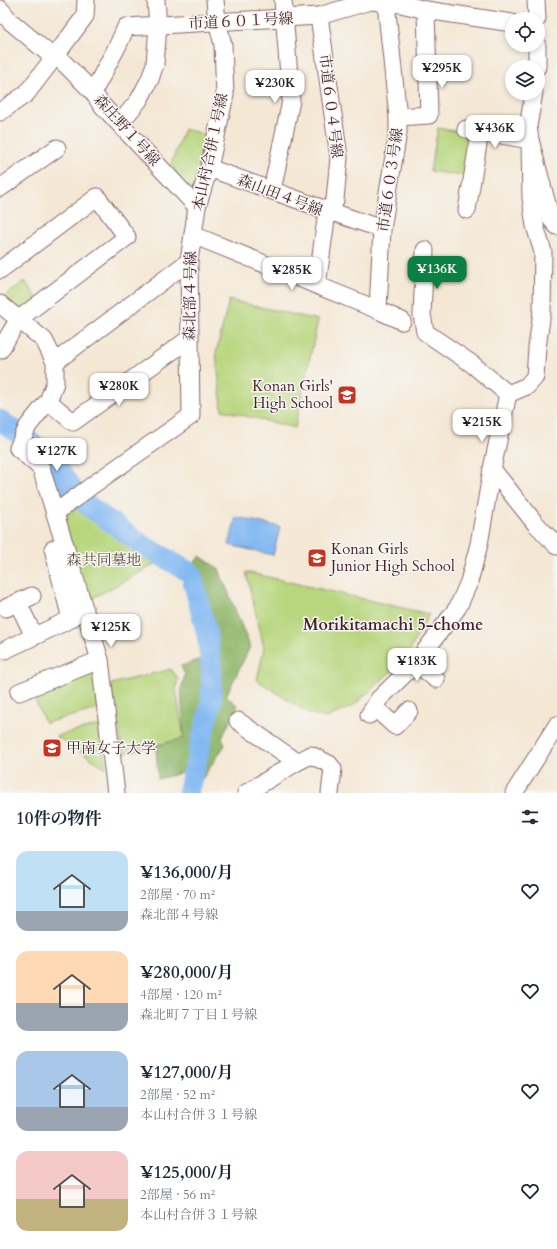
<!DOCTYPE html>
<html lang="ja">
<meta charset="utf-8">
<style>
:root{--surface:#fff;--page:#f2f2f3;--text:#1f2937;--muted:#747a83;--accent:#0b8043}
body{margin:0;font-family:Cardo,"Noto Serif JP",serif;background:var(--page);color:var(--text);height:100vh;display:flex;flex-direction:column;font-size:15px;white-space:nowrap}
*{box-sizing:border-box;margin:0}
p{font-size:13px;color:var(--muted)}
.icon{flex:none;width:22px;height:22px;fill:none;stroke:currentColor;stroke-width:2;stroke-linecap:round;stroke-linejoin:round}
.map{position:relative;height:793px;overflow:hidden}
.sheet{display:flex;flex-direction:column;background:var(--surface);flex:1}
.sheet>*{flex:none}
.controls{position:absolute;left:505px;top:12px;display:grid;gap:8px}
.controls a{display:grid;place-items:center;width:40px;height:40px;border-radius:50%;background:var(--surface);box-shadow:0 2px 6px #0003;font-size:20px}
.price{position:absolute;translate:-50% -34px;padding:0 9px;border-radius:8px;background:#fff;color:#222;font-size:13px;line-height:26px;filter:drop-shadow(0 1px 2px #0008)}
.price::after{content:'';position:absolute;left:50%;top:24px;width:12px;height:9px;margin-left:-6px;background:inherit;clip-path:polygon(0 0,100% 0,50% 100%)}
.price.on{background:var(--accent);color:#fff}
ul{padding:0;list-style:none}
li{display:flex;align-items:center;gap:12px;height:100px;padding:0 16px}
li span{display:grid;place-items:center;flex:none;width:112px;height:80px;border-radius:12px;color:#555}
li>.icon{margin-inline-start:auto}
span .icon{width:48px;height:48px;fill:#fffc;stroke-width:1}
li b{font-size:17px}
h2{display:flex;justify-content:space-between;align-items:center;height:48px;padding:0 16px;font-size:17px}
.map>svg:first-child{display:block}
.green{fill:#b7d67d;stroke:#807a54}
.forest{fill:#91b76c;stroke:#6e6b4c}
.water{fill:#84b9f2;stroke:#676c8e}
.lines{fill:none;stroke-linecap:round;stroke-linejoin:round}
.river{stroke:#84b9f2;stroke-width:21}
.minor-casing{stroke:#866566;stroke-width:19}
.minor{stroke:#fff;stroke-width:17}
.labels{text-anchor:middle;stroke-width:3;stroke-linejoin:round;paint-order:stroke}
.street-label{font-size:15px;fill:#4a1f2b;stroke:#f6f6f2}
.poi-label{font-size:15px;fill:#4a1f2b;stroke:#f6f6f2;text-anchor:start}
.park-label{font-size:15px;fill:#654d40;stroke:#f6f6f2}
.neighbourhood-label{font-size:16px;font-weight:bold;fill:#4a1f2b;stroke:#f6f6f2}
</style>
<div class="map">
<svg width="557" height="793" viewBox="0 0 557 793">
<rect width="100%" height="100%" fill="#f6f6f2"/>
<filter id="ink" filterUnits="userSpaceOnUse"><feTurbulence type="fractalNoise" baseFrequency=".025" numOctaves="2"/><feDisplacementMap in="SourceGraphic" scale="8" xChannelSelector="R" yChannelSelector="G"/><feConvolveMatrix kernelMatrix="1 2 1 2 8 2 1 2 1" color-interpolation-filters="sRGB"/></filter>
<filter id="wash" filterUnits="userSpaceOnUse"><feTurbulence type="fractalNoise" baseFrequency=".012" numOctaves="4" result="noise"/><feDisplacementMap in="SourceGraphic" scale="16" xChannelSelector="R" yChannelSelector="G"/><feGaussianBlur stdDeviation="0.9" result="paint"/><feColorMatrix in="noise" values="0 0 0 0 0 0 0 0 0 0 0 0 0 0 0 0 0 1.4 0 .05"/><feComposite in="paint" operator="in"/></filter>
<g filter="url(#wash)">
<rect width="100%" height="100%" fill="#f4e8d5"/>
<!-- green -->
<g class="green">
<path d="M438,128L477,135L469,177L430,171Z"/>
<path d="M184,129L208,135L196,189H187L169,169Z"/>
<path d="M25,281L38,300L28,307L15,310L2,298Z"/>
<path d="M229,300L318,320L295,428L222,410L216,353Z"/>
<path d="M78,506C104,527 130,546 159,562L87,601L64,522L67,513Z"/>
<path d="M246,572L429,614L405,659L353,706L326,718L308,713L257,680L264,648Z"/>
<path d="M96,667L98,709L45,723L32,693Z"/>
<path d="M171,669L178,678L176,689L184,738L123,754L111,684Z"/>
<path d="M100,725L106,768L56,736Z"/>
</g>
<!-- forest -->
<path class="forest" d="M200,556L219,569L250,647L226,696L238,706L222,737L225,745L200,782L195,793H181L184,772L158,779L156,746L184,738L181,689L185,675L181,666L207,657L185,574Z"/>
<!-- water -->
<path class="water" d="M236,517L280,527L273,555L229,545Z"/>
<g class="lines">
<!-- river -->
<path class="river" d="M0,420L51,457L72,489L87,505L141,544L191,573L207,634L212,672L211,703L188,793"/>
</g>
</g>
<g filter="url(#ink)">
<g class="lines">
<defs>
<g id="minor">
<path d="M536,0L537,19"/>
<path d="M0,9L10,21L54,58"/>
<path d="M319,16L339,157L335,200L329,211L382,229"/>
<path d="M56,55L93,92L100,103L197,207"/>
<path d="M537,67V45"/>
<path d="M93,92L118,45L126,27L319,16L370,1L401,4L426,10L512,23"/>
<path d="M534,93L528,126L530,140L551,219L557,226"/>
<path d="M0,112L26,94L56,55L85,16L86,0"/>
<path d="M398,117L429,115L426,10"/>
<path d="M120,123L139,100L150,79L155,64L158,26L156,0"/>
<path d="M466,129L530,140L531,198L535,226L543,252L542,311L537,348L535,377L527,386L508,394"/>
<path d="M209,168L329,211L326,219L317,285"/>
<path d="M0,188L57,148"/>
<path d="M272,190L291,101L283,0"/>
<path d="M467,210L480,132"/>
<path d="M193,235L378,310L402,321"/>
<path d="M425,250L422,314L425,332L472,364L508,394L492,469L535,523L557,546"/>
<path d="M0,270L97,197L127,237L19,319L0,350"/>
<path d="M0,304L44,340L55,362V383L48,401L28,426L18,448L41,468L100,660L116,793"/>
<path d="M378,310L382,229L398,132V117L386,3"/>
<path d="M55,362L189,261"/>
<path d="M48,401L73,422L189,339"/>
<path d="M55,513L94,484L191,416L189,261L197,207L209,168L225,95L223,45L217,21L215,0"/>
<path d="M18,603L34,636"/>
<path d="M6,608L32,596"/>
<path d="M5,650L71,619L53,549L65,545"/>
<path d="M416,663L436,679"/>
<path d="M19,692L100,660"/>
<path d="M374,707L395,726L409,711"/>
<path d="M369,715L379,699L416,663L458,607L469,582L479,544L492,469"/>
<path d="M238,721L297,762"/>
<path d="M246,793L297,762L311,755L329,764L333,769L330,793"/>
<path d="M514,793L557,725"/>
</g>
</defs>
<!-- minor casing -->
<use href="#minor" class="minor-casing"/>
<!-- minor -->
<use href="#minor" class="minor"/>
</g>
</g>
<!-- icons -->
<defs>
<symbol id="school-square" viewBox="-11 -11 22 22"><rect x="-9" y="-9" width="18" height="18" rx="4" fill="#c8321e" stroke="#f6f6f2"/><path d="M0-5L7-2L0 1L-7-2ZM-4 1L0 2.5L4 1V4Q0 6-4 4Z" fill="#fff"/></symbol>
<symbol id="university-square" viewBox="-11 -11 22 22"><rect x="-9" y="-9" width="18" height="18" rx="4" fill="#c8321e" stroke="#f6f6f2"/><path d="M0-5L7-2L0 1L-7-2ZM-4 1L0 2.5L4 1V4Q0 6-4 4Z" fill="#fff"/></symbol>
</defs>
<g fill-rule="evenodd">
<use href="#school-square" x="336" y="384" width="22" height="22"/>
<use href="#school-square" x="306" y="547" width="22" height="22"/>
<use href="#university-square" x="41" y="737" width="22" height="22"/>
</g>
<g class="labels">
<!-- street labels -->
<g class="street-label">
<text transform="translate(241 21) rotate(-3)" y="5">市道６０１号線</text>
<text transform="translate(331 106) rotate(83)" y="5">市道６０４号線</text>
<text transform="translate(127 130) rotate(48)" y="5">森庄野１号線</text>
<text transform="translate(210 152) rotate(-78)" y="5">本山村合併１号線</text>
<text transform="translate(390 180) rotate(-82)" y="5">市道６０３号線</text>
<text transform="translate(280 195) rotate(21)" y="5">森山田４号線</text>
<text transform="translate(190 296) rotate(-89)" y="5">森北部４号線</text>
</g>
<!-- poi labels -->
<g class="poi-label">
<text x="333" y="391" text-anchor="end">Konan Girls'<tspan x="333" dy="17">High School</tspan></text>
<text x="331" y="554">Konan Girls<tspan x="331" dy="17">Junior High School</tspan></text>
<text x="66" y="753">甲南女子大学</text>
</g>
<!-- park labels -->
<g class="park-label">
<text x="104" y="565">森共同墓地</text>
</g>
<!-- neighbourhood labels -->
<g class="neighbourhood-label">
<text x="393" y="630">Morikitamachi 5-chome</text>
</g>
</g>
</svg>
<div class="controls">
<a><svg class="icon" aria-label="locate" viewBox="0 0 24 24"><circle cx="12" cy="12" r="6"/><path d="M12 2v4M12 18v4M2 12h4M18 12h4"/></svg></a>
<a><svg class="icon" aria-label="layers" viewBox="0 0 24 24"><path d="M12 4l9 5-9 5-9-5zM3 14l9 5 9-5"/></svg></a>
</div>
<b class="price" style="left:442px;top:89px">¥295K</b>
<b class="price" style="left:275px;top:104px">¥230K</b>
<b class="price" style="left:495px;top:149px">¥436K</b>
<b class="price on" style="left:437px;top:290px">¥136K</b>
<b class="price" style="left:292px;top:291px">¥285K</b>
<b class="price" style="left:119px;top:407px">¥280K</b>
<b class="price" style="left:482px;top:443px">¥215K</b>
<b class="price" style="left:57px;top:472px">¥127K</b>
<b class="price" style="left:111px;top:648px">¥125K</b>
<b class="price" style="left:417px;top:682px">¥183K</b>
</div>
<section class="sheet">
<h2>10件の物件<svg class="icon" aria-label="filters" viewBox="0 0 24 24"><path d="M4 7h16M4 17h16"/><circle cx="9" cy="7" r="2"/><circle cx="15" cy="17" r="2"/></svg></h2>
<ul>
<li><span style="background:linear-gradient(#bfe0f5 75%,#9aa5b1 0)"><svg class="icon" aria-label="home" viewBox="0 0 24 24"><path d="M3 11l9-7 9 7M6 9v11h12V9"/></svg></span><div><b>¥136,000/月</b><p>2部屋 · 70 m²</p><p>森北部４号線</p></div><svg class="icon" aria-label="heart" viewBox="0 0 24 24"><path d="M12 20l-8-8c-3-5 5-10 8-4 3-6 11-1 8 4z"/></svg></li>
<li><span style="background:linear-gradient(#ffd9b3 65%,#9aa5b1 0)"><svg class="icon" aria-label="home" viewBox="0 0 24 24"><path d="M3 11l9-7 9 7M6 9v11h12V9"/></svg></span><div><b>¥280,000/月</b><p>4部屋 · 120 m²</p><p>森北町７丁目１号線</p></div><svg class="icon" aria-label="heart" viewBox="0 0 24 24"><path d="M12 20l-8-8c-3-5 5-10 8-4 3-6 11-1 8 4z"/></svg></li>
<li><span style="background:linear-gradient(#a9c7e8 70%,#9aa5b1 0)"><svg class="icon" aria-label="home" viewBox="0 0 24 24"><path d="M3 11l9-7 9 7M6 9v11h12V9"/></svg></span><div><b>¥127,000/月</b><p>2部屋 · 52 m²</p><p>本山村合併３１号線</p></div><svg class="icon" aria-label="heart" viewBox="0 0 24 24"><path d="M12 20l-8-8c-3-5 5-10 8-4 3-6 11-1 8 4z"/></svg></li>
<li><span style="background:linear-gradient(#f6c9c9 60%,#c2b280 0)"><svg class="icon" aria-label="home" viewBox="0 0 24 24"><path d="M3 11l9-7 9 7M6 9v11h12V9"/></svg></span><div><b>¥125,000/月</b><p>2部屋 · 56 m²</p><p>本山村合併３１号線</p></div><svg class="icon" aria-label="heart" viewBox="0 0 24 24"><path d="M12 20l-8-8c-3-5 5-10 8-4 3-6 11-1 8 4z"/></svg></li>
</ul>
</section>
